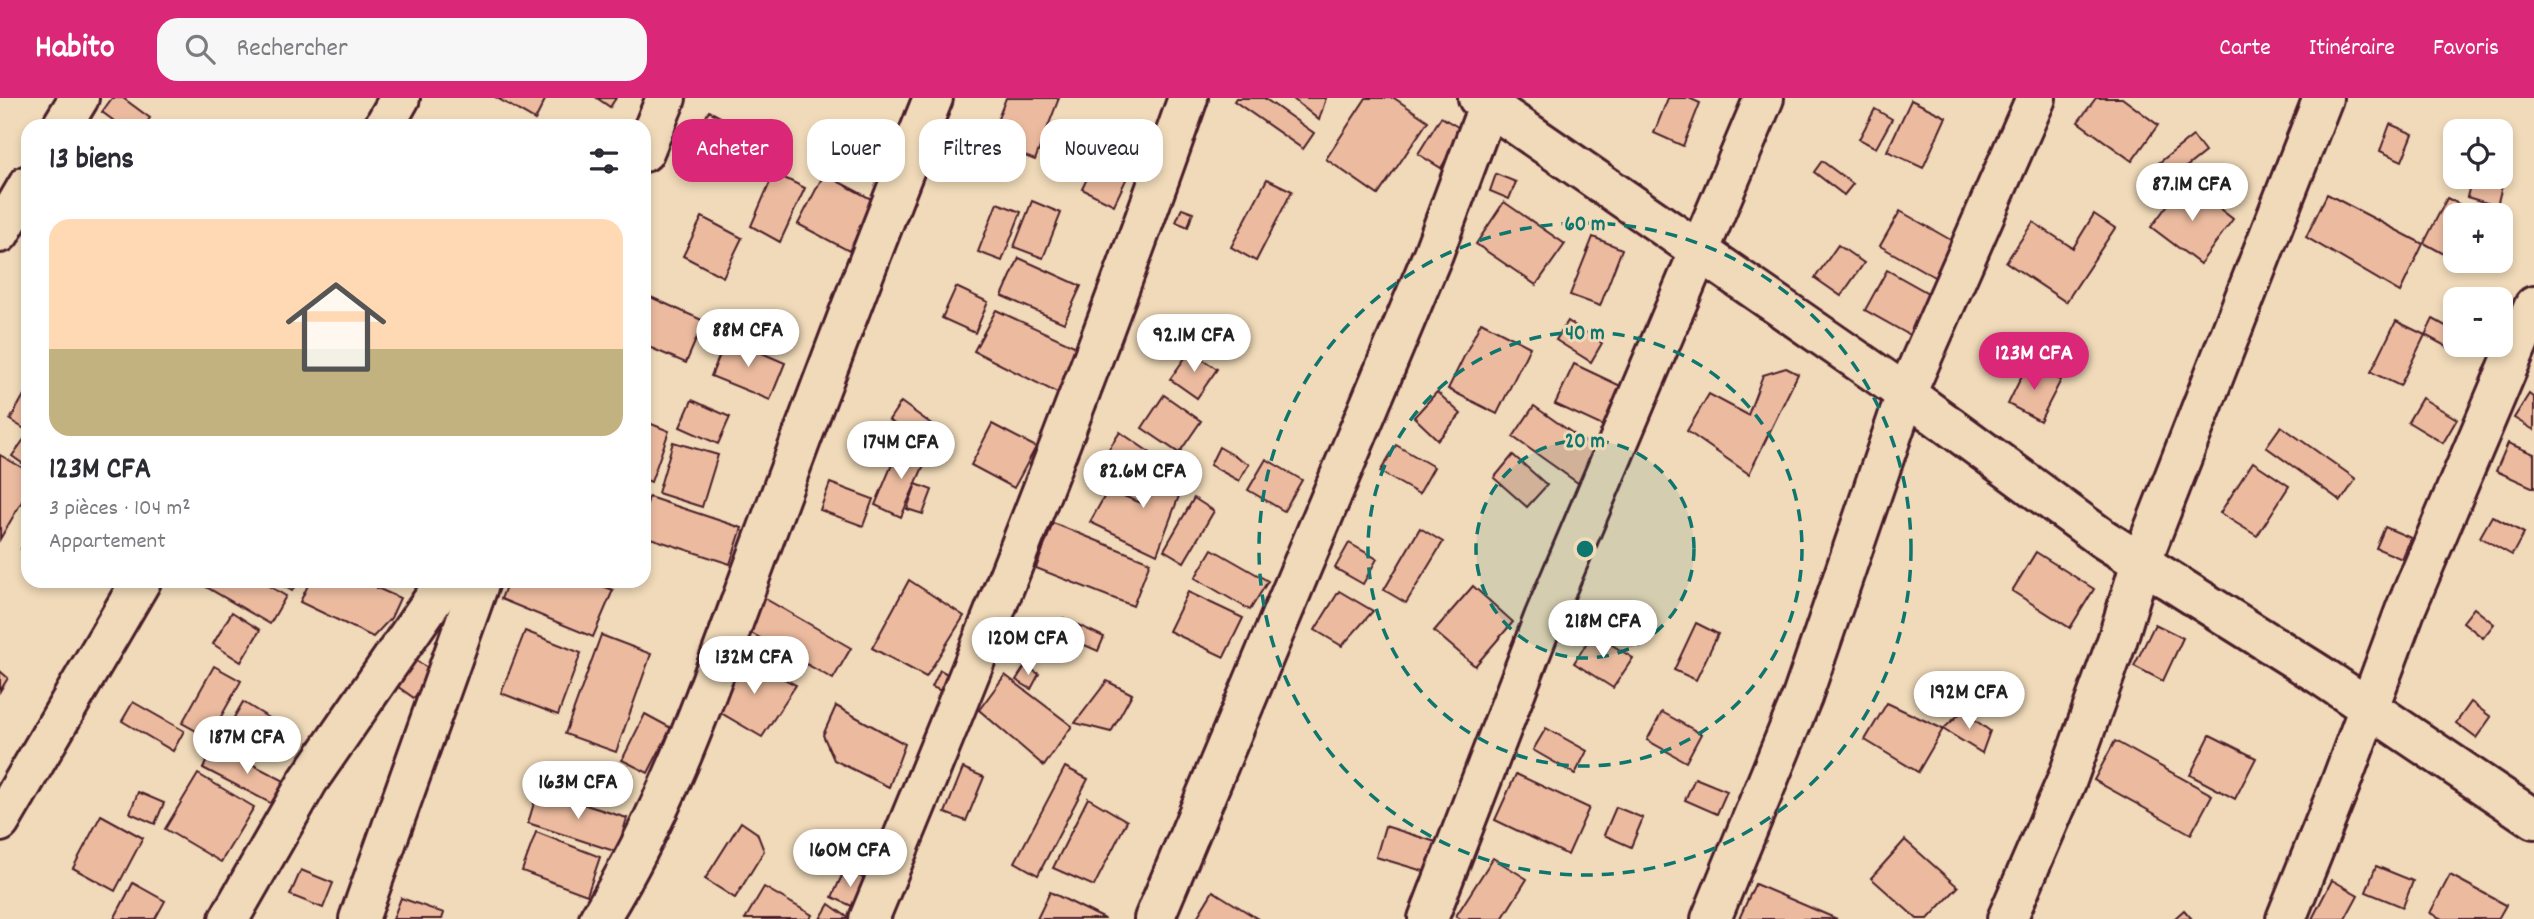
<!DOCTYPE html>
<html lang="fr">
<meta charset="utf-8">
<style>
:root{--surface:#fff;--page:#f7f7f7;--text:#2b2b33;--muted:#7c7c81;--accent:#db2777}
body{margin:0;font-family:Dekko,sans-serif;background:var(--page);color:var(--text);height:100vh;display:flex;flex-direction:column;font-size:26px;white-space:nowrap}
*{box-sizing:border-box;margin:0}
p{font-size:23px;color:var(--muted)}
.icon{flex:none;width:38px;height:38px;fill:none;stroke:currentColor;stroke-width:2;stroke-linecap:round;stroke-linejoin:round}
.map{position:relative;flex:1;overflow:hidden}
.drawer{position:absolute;left:21px;top:21px;width:630px;height:469px;display:flex;flex-direction:column;background:var(--surface);border-radius:21px;box-shadow:0 4px 10px #0003}
.drawer>*{flex:none}
.banner{position:absolute;left:672px;top:21px;width:665px;height:63px;display:flex;gap:14px}
.fabs{position:absolute;left:2443px;top:21px;display:grid;gap:14px}
.fabs a{display:grid;place-items:center;width:70px;height:70px;border-radius:14px;background:var(--surface);box-shadow:0 4px 10px #0003;font-size:35px}
.price{position:absolute;translate:-50% -60px;padding:0 16px;border-radius:24px;background:#fff;color:#222;font-size:23px;line-height:46px;filter:drop-shadow(0 2px 4px #0008)}
.price::after{content:'';position:absolute;left:50%;top:42px;width:21px;height:16px;margin-left:-10px;background:inherit;clip-path:polygon(0 0,100% 0,50% 100%)}
.price.selected{background:var(--accent);color:#fff}
ul{padding:0;list-style:none}
li{display:grid;align-content:center;gap:14px;height:371px;padding:0 28px}
li span{display:grid;place-items:center;height:217px;border-radius:21px;color:#555}
li>.icon{margin-inline-start:auto}
span .icon{width:126px;height:126px;fill:#fffc;stroke-width:1}
li b{font-size:30px}
h2{display:flex;justify-content:space-between;align-items:center;height:84px;padding:0 28px;font-size:30px}
.pill{padding:0 24px;border-radius:21px;background:var(--surface);box-shadow:0 4px 10px #0003;font-size:24px;line-height:63px}
.pill.selected{background:var(--accent);color:#fff}
header{display:flex;align-items:center;gap:42px;box-sizing:border-box;height:98px;padding:0 35px;background:var(--accent);color:#fff}
header strong{font-size:33px}
nav{display:flex;gap:38px;margin-inline-start:auto;font-size:24px}
.search{width:490px;height:63px;background:var(--page);display:flex;align-items:center;gap:18px;box-sizing:border-box;padding:0 24px;border-radius:21px;color:var(--muted);font-size:26px}
.map>svg:first-child{display:block}
.building{fill:#ecbb9f;stroke:#4a1f2b;stroke-width:2}
.lines{fill:none;stroke-linecap:round;stroke-linejoin:round}
.minor-casing{stroke:#4a1f2b;stroke-width:44}
.minor{stroke:#f0dab9;stroke-width:38}
.ring{fill:none;stroke:#0f766e;stroke-width:3.5;stroke-dasharray:12 9}
.centre{fill:#0f766e;stroke:#f0dab9;stroke-width:3.5}
.ring-label{font-size:21px;text-anchor:middle;font-weight:bold;fill:#0f766e;stroke:#f0dab9;stroke-width:6;stroke-linejoin:round;paint-order:stroke}
</style>
<header>
<strong>Habito</strong>
<div class="search"><svg class="icon" aria-label="search" viewBox="0 0 24 24"><circle cx="10" cy="10" r="6"/><path d="M15 15l6 6"/></svg>Rechercher</div>
<nav><a>Carte</a><a>Itinéraire</a><a>Favoris</a></nav>
</header>
<div class="map">
<svg width="2534" height="821" viewBox="0 0 2534 821">
<rect width="100%" height="100%" fill="#f0dab9"/>
<filter id="ink" filterUnits="userSpaceOnUse"><feTurbulence type="fractalNoise" baseFrequency=".0143" numOctaves="2"/><feDisplacementMap in="SourceGraphic" scale="14" xChannelSelector="R" yChannelSelector="G"/><feConvolveMatrix kernelMatrix="1 2 1 2 8 2 1 2 1" color-interpolation-filters="sRGB"/></filter>
<g filter="url(#ink)">
<!-- building -->
<g class="building">
<path d="M112,0H123L150,20L144,28H121L102,14Z"/>
<path d="M497,0H546L535,22Z"/>
<path d="M597,0H616L610,9Z"/>
<path d="M1006,0H1059L1035,62L989,44Z"/>
<path d="M1236,0H1264L1314,35L1303,51L1234,3Z"/>
<path d="M1292,0H1326L1319,22Z"/>
<path d="M1366,0H1394L1428,23L1378,97L1326,61Z"/>
<path d="M1668,0H1689L1700,5L1683,48L1654,35Z"/>
<path d="M2096,0H2122L2158,27L2132,63L2078,24Z"/>
<path d="M1911,2L1946,19L1923,70L1887,53Z"/>
<path d="M1875,11L1892,21L1876,50L1859,41Z"/>
<path d="M709,13L737,28L726,48L698,33Z"/>
<path d="M1441,19L1463,32L1441,70L1418,56Z"/>
<path d="M2390,26L2413,36L2402,63L2380,53Z"/>
<path d="M1110,32L1142,48L1114,107L1082,91Z"/>
<path d="M2193,38L2205,54L2167,84L2155,68Z"/>
<path d="M1822,63L1853,86L1844,97L1814,74Z"/>
<path d="M774,75L805,90L780,144L751,128Z"/>
<path d="M824,76L875,103L849,153L798,126Z"/>
<path d="M1496,76L1516,84L1509,101L1490,93Z"/>
<path d="M2472,79L2504,80L2497,108L2467,99Z"/>
<path d="M1267,81L1292,93L1256,163L1231,149Z"/>
<path d="M2185,84L2233,121L2200,166L2151,129Z"/>
<path d="M2327,96L2423,146L2400,194L2306,139Z"/>
<path d="M2447,100L2480,117H2455V162L2424,145Z"/>
<path d="M1032,103L1061,115L1043,160L1014,149Z"/>
<path d="M1504,104L1565,146L1536,187L1476,146Z"/>
<path d="M997,105L1021,114L1002,163L978,154Z"/>
<path d="M1182,110L1193,114L1188,129L1176,124Z"/>
<path d="M1900,113L1956,145L1936,180L1880,148Z"/>
<path d="M2094,116L2115,130L2066,204L2006,164L2033,124L2073,150Z"/>
<path d="M702,119L742,140L723,179L683,158Z"/>
<path d="M1593,139L1622,151L1600,208L1570,197Z"/>
<path d="M1838,147L1864,165L1841,198L1815,180Z"/>
<path d="M1019,160L1081,188L1064,225L1002,198Z"/>
<path d="M1887,172L1935,199L1913,239L1865,212Z"/>
<path d="M956,189L988,204L975,235L942,220Z"/>
<path d="M644,196L704,223L686,265L644,247Z"/>
<path d="M996,212L1083,252L1063,298L974,253Z"/>
<path d="M751,220L778,235L768,252L741,237Z"/>
<path d="M2433,221L2455,233V247H2467L2462,257L2425,237Z"/>
<path d="M1568,223L1602,245L1591,264L1556,242Z"/>
<path d="M2396,223L2425,237L2400,288L2371,274Z"/>
<path d="M1481,224L1530,249L1497,316L1448,291Z"/>
<path d="M727,240L785,265L770,302L711,278Z"/>
<path d="M1190,253L1217,271L1197,300L1170,281Z"/>
<path d="M2028,265L2061,282L2040,323L2008,306Z"/>
<path d="M1574,266L1627,291L1609,331L1555,306Z"/>
<path d="M1786,270L1798,276L1749,376L1687,333L1709,296L1748,317L1763,277Z"/>
<path d="M28,290V333L10,322Z"/>
<path d="M1437,294L1461,316L1438,342L1414,319Z"/>
<path d="M2529,296L2534,300V332L2514,320Z"/>
<path d="M1164,297L1201,323L1179,355L1142,330Z"/>
<path d="M2422,300L2457,321L2443,345L2408,324Z"/>
<path d="M692,302L730,319L718,346L680,329Z"/>
<path d="M901,304L937,330L925,347L889,322Z"/>
<path d="M1534,308L1599,354L1578,385L1513,339Z"/>
<path d="M644,323L669,333L651,384L644,381Z"/>
<path d="M992,326L1036,349L1014,390L971,367Z"/>
<path d="M2281,328L2356,381L2341,403L2266,349Z"/>
<path d="M1120,334L1155,358L1140,381L1105,357Z"/>
<path d="M25,340L28,343L26,368L12,358Z"/>
<path d="M673,344L718,357L702,409L658,395Z"/>
<path d="M2508,345L2534,356V390L2496,373Z"/>
<path d="M900,347L927,360L901,419L875,407Z"/>
<path d="M1396,347L1434,369L1419,396L1380,374Z"/>
<path d="M1219,349L1249,366L1239,383L1210,367Z"/>
<path d="M0,357L28,373V393L0,441Z"/>
<path d="M1513,357L1547,387L1527,409L1494,380Z"/>
<path d="M1266,361L1302,382L1284,413L1248,392Z"/>
<path d="M1161,363L1188,374L1157,456L1090,424L1108,392L1144,406Z"/>
<path d="M2253,364L2289,388L2257,438L2220,415Z"/>
<path d="M830,385L873,401L863,428L820,412Z"/>
<path d="M916,386L932,392L923,416L907,411Z"/>
<path d="M649,399L742,430L730,466L644,438V416Z"/>
<path d="M1194,400L1214,413L1184,464L1164,452Z"/>
<path d="M2492,418L2524,435L2512,457L2480,439Z"/>
<path d="M1053,425L1150,464L1133,508L1036,470Z"/>
<path d="M2385,429L2411,440L2402,461L2376,450Z"/>
<path d="M1420,430L1443,444L1406,505L1384,492Z"/>
<path d="M28,435V454L21,451Z"/>
<path d="M1349,445L1377,461L1363,486L1335,470Z"/>
<path d="M1212,451L1268,483L1250,512L1195,480Z"/>
<path d="M2036,454L2094,491L2070,530L2012,493Z"/>
<path d="M909,482L964,518L926,579L872,550Z"/>
<path d="M196,483H260L286,498L270,526Z"/>
<path d="M275,483H298L292,493Z"/>
<path d="M310,483H380L377,490L400,500L391,520L373,539L300,504Z"/>
<path d="M508,483H590L613,492L593,539L501,501Z"/>
<path d="M1473,488L1513,524L1475,568L1434,533Z"/>
<path d="M1339,493L1373,513L1342,548L1315,532Z"/>
<path d="M1188,494L1243,520L1224,559L1169,533Z"/>
<path d="M764,500L851,550L833,581L746,532Z"/>
<path d="M2474,510L2494,526L2483,540L2463,524Z"/>
<path d="M232,514L260,532L241,564L213,546Z"/>
<path d="M1063,520L1104,539L1098,553L1057,535Z"/>
<path d="M1696,525L1718,536L1696,582L1674,572Z"/>
<path d="M2155,526L2183,540L2163,583L2134,568Z"/>
<path d="M525,533L581,555L558,617L501,595Z"/>
<path d="M1593,535L1633,560L1613,590L1574,565Z"/>
<path d="M601,537L651,556L616,654L565,636Z"/>
<path d="M741,558L796,587L762,639L716,612Z"/>
<path d="M412,560L432,573L414,600L394,586Z"/>
<path d="M214,568L241,583L209,640L182,625Z"/>
<path d="M1025,568L1039,576L1031,591L1016,582Z"/>
<path d="M940,572L951,578L944,594L932,589Z"/>
<path d="M0,573L8,580L0,593Z"/>
<path d="M1005,577L1072,628L1044,668L979,612Z"/>
<path d="M1107,583L1132,596L1111,634L1075,625Z"/>
<path d="M133,604L184,633L173,653L122,623Z"/>
<path d="M243,604L269,620L251,650L225,635Z"/>
<path d="M2471,604L2491,619L2476,640L2456,625Z"/>
<path d="M1887,605L1943,631L1918,674L1865,642Z"/>
<path d="M836,608L905,646L889,689L834,662L823,637Z"/>
<path d="M1963,613L1990,633L1982,655L1943,631Z"/>
<path d="M1662,614L1701,636L1686,664L1647,642Z"/>
<path d="M645,616L671,630L648,675L622,662Z"/>
<path d="M1546,630L1587,653L1575,676L1533,652Z"/>
<path d="M2210,637L2256,660L2235,701L2190,677Z"/>
<path d="M2115,643L2212,697L2191,736L2094,682Z"/>
<path d="M215,647L292,687L280,710L203,670Z"/>
<path d="M1065,669L1088,681L1038,777L1015,764Z"/>
<path d="M963,670L984,679L966,723L945,715Z"/>
<path d="M198,676L254,709L221,764L165,731Z"/>
<path d="M1516,676L1589,710L1568,757L1495,722Z"/>
<path d="M1695,680L1727,693L1717,716L1685,702Z"/>
<path d="M538,692L627,720L617,754L528,725Z"/>
<path d="M138,694L164,705L155,726L130,715Z"/>
<path d="M1088,700L1127,723L1094,788L1053,770Z"/>
<path d="M1616,709L1643,720L1631,749L1604,737Z"/>
<path d="M101,717L143,740L115,793L73,770Z"/>
<path d="M741,724L757,735L764,753L735,800L705,781Z"/>
<path d="M1385,728L1439,745L1430,775L1376,759Z"/>
<path d="M536,734L600,759L587,797L522,773Z"/>
<path d="M1905,742L1958,789L1928,821H1917L1871,780Z"/>
<path d="M1493,760L1527,781L1502,821H1461L1456,818Z"/>
<path d="M2376,768L2413,783L2403,809L2366,794Z"/>
<path d="M845,771L868,782L856,810L832,799Z"/>
<path d="M301,772L333,785L323,810L290,797Z"/>
<path d="M2450,777L2506,807L2498,821H2442L2430,815Z"/>
<path d="M2332,782L2358,797L2345,821H2312Z"/>
<path d="M133,785L165,803L155,821H114Z"/>
<path d="M1755,786L1837,821H1739Z"/>
<path d="M764,789L812,817L810,821H745Z"/>
<path d="M1213,793L1258,821H1196Z"/>
<path d="M1050,794L1105,821H1037Z"/>
<path d="M401,800L444,815L442,821H393Z"/>
<path d="M829,806L850,821H820Z"/>
<path d="M2184,812L2192,821H2174Z"/>
</g>
<g class="lines">
<defs>
<g id="minor">
<path d="M1478,0L1906,296L2102,440L2320,577L2534,721"/>
<path d="M62,28L79,0"/>
<path d="M384,28L400,0"/>
<path d="M644,54L666,0"/>
<path d="M0,135L28,87"/>
<path d="M0,724L141,483"/>
<path d="M229,821L308,683L446,483"/>
<path d="M359,821L480,483"/>
<path d="M599,821C671,706 714,575 761,449C817,298 873,149 933,0"/>
<path d="M869,821C982,550 1091,277 1188,0"/>
<path d="M1154,821L1433,156L1491,0"/>
<path d="M1428,821L1544,520L1764,0"/>
<path d="M1711,821L1802,599L1906,296L2036,0"/>
<path d="M2007,821L2067,682L2117,543L2141,464L2323,0"/>
<path d="M2286,821L2340,687L2406,510L2534,208"/>
</g>
</defs>
<!-- minor casing -->
<use href="#minor" class="minor-casing"/>
<!-- minor -->
<use href="#minor" class="minor"/>
</g>
</g>
<!-- distance rings -->
<circle cx="1585" cy="451" r="109" fill="#0f766e" fill-opacity=".12"/>
<g class="ring">
<circle cx="1585" cy="451" r="109"/>
<circle cx="1585" cy="451" r="217"/>
<circle cx="1585" cy="451" r="326"/>
</g>
<circle cx="1585" cy="451" r="10" class="centre"/>
<g class="ring-label">
<text x="1585" y="132">60 m</text>
<text x="1585" y="241">40 m</text>
<text x="1585" y="349">20 m</text>
</g>
</svg>
<div class="fabs">
<a><svg class="icon" aria-label="locate" viewBox="0 0 24 24"><circle cx="12" cy="12" r="6"/><path d="M12 2v4M12 18v4M2 12h4M18 12h4"/></svg></a>
<a>+</a>
<a>−</a>
</div>
<b class="price" style="left:2192px;top:125px">87.1M CFA</b>
<b class="price" style="left:748px;top:271px">88M CFA</b>
<b class="price" style="left:1194px;top:276px">92.1M CFA</b>
<b class="price selected" style="left:2034px;top:294px">123M CFA</b>
<b class="price" style="left:901px;top:383px">174M CFA</b>
<b class="price" style="left:1143px;top:412px">82.6M CFA</b>
<b class="price" style="left:1603px;top:562px">218M CFA</b>
<b class="price" style="left:1028px;top:579px">120M CFA</b>
<b class="price" style="left:754px;top:598px">132M CFA</b>
<b class="price" style="left:1969px;top:633px">192M CFA</b>
<b class="price" style="left:247px;top:678px">187M CFA</b>
<b class="price" style="left:578px;top:723px">163M CFA</b>
<b class="price" style="left:850px;top:791px">160M CFA</b>
<div class="banner">
<a class="pill selected">Acheter</a>
<a class="pill">Louer</a>
<a class="pill">Filtres</a>
<a class="pill">Nouveau</a>
</div>
<section class="drawer">
<h2>13 biens<svg class="icon" aria-label="filters" viewBox="0 0 24 24"><path d="M4 7h16M4 17h16"/><circle cx="9" cy="7" r="2"/><circle cx="15" cy="17" r="2"/></svg></h2>
<ul>
<li><span style="background:linear-gradient(#ffd9b3 60%,#c2b280 0)"><svg class="icon" aria-label="home" viewBox="0 0 24 24"><path d="M3 11l9-7 9 7M6 9v11h12V9"/></svg></span><div><b>123M CFA</b><p>3 pièces · 104 m²</p><p>Appartement</p></div></li>
</ul>
</section>
</div>
